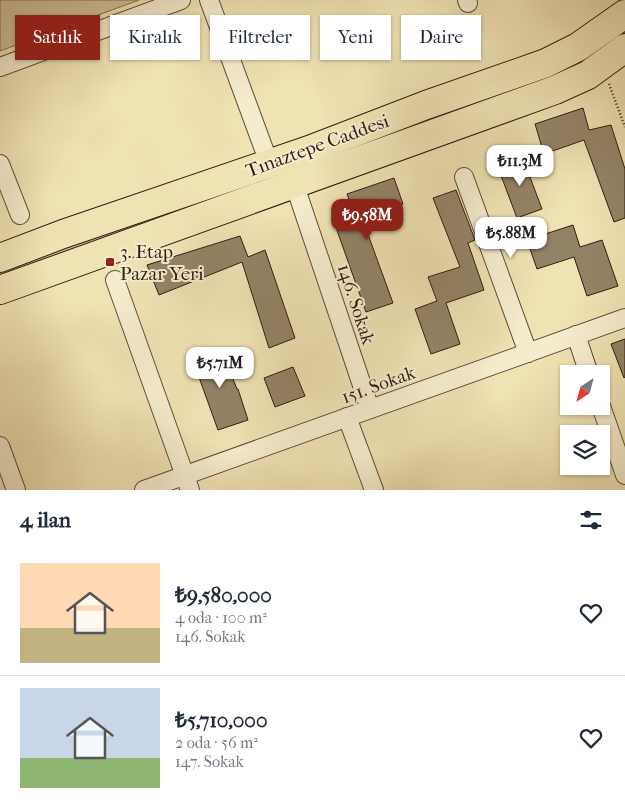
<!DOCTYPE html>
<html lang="tr">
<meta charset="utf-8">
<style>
:root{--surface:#fff;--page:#f6f6f7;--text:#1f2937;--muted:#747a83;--line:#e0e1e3;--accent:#8f2418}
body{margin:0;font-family:"IM FELL French Canon",serif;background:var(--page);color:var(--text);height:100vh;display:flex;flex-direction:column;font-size:19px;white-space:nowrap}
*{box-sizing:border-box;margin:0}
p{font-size:16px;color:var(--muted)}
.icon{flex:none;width:28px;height:28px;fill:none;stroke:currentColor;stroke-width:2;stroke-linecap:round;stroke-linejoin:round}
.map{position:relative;height:490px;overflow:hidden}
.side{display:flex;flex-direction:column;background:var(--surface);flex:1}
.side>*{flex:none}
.banner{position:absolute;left:15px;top:15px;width:595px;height:45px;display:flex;gap:10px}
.needle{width:32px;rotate:216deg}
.tools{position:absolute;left:560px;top:365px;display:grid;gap:10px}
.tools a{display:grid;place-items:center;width:50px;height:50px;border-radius:0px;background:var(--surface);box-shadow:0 1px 4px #0004;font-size:25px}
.price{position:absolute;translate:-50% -42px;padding:0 11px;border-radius:10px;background:#fff;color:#222;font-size:16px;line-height:32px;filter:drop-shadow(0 1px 2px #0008)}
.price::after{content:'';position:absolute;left:50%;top:30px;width:15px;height:11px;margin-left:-8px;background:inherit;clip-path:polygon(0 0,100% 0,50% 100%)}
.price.current{background:var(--accent);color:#fff}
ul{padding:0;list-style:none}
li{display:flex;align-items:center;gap:15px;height:125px;padding:0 20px}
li+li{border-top:1px solid var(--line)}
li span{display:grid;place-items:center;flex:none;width:140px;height:100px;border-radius:0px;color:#555}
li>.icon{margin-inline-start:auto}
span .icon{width:60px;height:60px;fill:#fffc;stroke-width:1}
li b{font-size:21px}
h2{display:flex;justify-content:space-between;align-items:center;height:60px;padding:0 20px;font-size:21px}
.pill{padding:0 18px;border-radius:0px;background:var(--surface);box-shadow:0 1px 4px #0004;font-size:18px;line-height:45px}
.pill.current{background:var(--accent);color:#fff}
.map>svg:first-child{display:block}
.green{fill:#cfc098;stroke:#806e56}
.building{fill:#938366;stroke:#301c13}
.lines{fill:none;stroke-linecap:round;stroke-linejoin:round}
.minor-casing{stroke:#604e3b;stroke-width:20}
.primary-casing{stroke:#301c13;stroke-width:30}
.path{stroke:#301c13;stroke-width:2.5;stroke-dasharray:1 2.5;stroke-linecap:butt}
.minor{stroke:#f5ecce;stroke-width:18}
.primary{stroke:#efe2b3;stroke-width:28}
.poi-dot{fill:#8f2418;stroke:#f5ecce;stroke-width:2}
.labels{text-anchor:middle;stroke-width:4;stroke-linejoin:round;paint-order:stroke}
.street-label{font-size:19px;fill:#301c13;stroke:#f5ecce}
.poi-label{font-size:19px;fill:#301c13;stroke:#f5ecce;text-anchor:start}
</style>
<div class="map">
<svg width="625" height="490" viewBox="0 0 625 490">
<rect width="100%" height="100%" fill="#efe2b3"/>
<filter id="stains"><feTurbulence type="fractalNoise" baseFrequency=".004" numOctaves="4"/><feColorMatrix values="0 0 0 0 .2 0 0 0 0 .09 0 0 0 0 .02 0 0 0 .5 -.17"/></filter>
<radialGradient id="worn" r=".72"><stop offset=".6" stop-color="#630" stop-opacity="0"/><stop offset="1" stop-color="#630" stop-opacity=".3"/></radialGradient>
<!-- green -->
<g class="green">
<path d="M0,0H139L0,51Z"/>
<path d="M625,25V37L585,63L543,81L0,278V268Z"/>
</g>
<!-- building -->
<g class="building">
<path d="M583,108L589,130L611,125L625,169V218L614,222L584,140L544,154L535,124Z"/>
<path d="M522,156L542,209L517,218L497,165Z"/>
<path d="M394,178L403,204L362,218L393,303L366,312L334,222L355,215L347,194Z"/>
<path d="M456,190L475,240L468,243L484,290L446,303L460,344L431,354L415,309L437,301L428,277L460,267L433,198Z"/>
<path d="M573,225L580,247L602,240L618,286L587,296L574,257L537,269L527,240Z"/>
<path d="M240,236L248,257L265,250L295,338L269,348L242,262L159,295L147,265Z"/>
<path d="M625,339V377L624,378L611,344Z"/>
<path d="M220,347L237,389H238L248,420L218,430L192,358Z"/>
<path d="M293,367L305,396L275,407L264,378Z"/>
</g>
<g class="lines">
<defs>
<g id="minor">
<path d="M209,0L269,163"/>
<path d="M467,0L468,3"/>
<path d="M0,67L181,0"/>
<path d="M0,164L20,215"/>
<path d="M464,177L528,353"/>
<path d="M294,183L370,409"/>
<path d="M115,280L190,490"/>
<path d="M576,335L589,374"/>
<path d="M601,406L625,475"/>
<path d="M347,417L374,490"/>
<path d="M0,446L16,490"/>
<path d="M144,490L625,318"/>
</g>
<g id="primary">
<path d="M0,258L63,234L309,150L426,105L546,63L578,47L625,14"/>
<path d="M0,290L555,90L588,75L625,48"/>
</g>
</defs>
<!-- minor casing -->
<use href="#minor" class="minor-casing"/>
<!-- primary casing -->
<use href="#primary" class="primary-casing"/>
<!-- path -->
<path class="path" d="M609,84L625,127"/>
<!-- minor -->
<use href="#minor" class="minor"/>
<!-- primary -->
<use href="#primary" class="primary"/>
</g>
<!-- markers -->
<rect class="poi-dot" x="105" y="257" width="10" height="10" rx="2.5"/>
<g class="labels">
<!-- street labels -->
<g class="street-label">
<text transform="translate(317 145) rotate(-20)" y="7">Tınaztepe Caddesi</text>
<text transform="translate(357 304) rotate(72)" y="7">146. Sokak</text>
<text transform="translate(378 384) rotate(-20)" y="7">151. Sokak</text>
</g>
<!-- poi labels -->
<g class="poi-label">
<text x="120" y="258">3. Etap<tspan x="120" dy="22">Pazar Yeri</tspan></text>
</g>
</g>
<rect width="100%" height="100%" filter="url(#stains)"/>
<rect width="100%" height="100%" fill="url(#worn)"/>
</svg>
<div class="tools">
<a><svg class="needle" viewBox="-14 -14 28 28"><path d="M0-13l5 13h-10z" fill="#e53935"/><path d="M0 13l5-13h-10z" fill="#747a83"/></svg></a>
<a><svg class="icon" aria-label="layers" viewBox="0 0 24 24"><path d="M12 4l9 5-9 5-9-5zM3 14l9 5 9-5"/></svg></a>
</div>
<b class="price" style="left:520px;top:187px">₺11.3M</b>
<b class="price current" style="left:367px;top:241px">₺9.58M</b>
<b class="price" style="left:511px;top:259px">₺5.88M</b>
<b class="price" style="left:220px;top:389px">₺5.71M</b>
<div class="banner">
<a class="pill current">Satılık</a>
<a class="pill">Kiralık</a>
<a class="pill">Filtreler</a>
<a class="pill">Yeni</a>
<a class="pill">Daire</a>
</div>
</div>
<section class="side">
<h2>4 ilan<svg class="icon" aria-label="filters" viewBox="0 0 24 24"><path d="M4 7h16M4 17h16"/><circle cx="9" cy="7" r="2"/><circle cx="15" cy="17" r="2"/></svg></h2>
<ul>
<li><span style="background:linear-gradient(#ffd9b3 65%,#c2b280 0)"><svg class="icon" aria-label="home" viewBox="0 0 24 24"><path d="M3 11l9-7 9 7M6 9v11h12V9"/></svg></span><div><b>₺9,580,000</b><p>4 oda · 100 m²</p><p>146. Sokak</p></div><svg class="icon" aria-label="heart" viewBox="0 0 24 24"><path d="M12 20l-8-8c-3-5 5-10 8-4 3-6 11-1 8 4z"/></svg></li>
<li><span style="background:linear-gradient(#c9d6e8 70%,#8fb573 0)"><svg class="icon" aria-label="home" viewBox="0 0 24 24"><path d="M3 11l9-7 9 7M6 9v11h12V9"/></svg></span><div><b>₺5,710,000</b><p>2 oda · 56 m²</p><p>147. Sokak</p></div><svg class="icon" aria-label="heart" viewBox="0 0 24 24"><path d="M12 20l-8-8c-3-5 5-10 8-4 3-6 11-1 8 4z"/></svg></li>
</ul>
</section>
